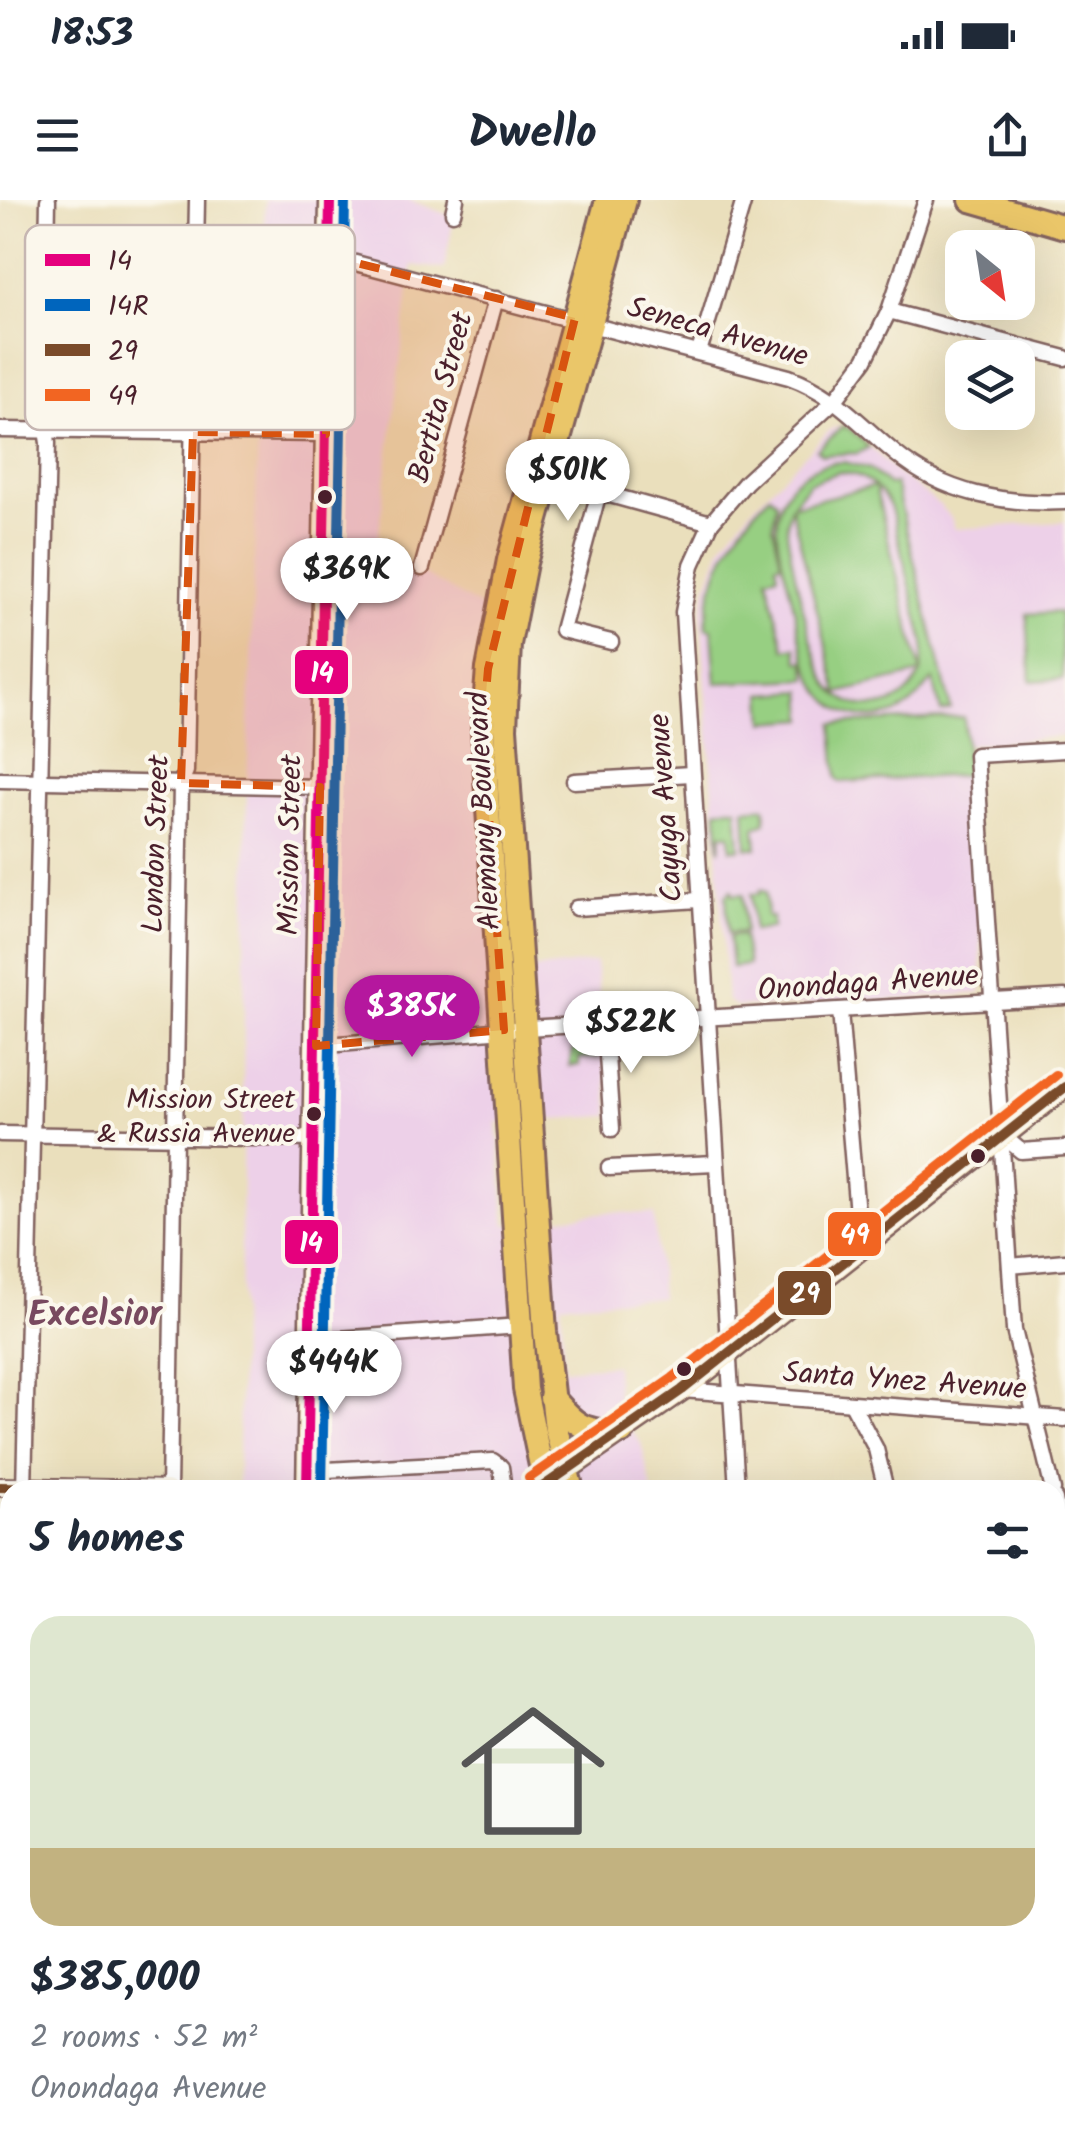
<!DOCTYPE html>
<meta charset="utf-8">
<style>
:root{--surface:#fff;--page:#f6f6f7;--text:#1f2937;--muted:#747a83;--line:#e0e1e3;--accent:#b5179e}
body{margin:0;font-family:Kalam,sans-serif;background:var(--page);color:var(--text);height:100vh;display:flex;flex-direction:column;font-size:38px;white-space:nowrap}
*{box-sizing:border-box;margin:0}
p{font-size:32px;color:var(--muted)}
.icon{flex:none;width:55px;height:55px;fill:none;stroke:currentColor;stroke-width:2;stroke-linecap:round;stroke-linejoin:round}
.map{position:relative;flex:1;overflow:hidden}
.drawer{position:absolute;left:0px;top:1280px;width:1065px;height:672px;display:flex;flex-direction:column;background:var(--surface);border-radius:30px 30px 0 0;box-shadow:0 10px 40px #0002}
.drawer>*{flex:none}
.needle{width:65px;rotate:150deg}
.buttons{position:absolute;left:945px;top:30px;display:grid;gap:20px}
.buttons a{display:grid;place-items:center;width:90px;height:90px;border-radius:20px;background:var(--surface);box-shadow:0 10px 40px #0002;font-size:50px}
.price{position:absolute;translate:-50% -85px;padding:0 22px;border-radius:35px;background:#fff;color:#222;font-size:32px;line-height:65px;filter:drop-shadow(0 2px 5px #0008)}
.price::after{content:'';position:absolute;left:50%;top:60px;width:30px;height:22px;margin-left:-15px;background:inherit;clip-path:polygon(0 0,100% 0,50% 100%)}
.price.current{background:var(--accent);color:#fff}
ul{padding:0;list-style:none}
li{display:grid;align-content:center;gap:20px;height:530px;padding:0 30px}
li+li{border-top:2px solid var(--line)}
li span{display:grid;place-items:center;height:310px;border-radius:30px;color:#555}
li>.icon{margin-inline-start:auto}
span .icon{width:180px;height:180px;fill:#fffc;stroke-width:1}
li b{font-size:42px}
h2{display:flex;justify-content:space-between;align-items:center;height:120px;padding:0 30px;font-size:42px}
.status{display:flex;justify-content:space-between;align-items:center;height:70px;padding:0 50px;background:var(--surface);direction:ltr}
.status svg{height:28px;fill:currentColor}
header{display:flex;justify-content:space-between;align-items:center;height:130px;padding:0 30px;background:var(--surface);font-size:45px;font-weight:800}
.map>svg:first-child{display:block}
.built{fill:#edd0e8}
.green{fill:#97cf82;stroke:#707756;stroke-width:2.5;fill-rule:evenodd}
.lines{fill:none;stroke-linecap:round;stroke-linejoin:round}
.minor-casing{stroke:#82625e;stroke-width:19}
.tertiary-casing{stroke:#82625e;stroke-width:22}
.secondary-casing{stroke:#82625e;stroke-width:25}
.primary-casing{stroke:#82625e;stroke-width:28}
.minor{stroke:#fff;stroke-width:14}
.tertiary{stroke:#fff;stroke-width:18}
.secondary{stroke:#f7e8c3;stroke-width:20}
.primary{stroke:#eac669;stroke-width:22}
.bus-1-casing{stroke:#fbf7ec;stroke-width:18}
.bus-2-casing{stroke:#fbf7ec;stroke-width:18}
.bus-3-casing{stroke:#fbf7ec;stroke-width:18}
.bus-4-casing{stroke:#fbf7ec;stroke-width:18}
.bus-1{stroke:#e5007d;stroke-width:10}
.bus-2{stroke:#0065bd;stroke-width:10}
.bus-3{stroke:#7a4b2a;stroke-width:10}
.bus-4{stroke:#f26522;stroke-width:10}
.marked{fill:#d8530f;fill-opacity:0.2;stroke:#d8530f;stroke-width:8;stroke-dasharray:20 12;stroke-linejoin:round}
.bus-dot{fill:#4a1f2b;stroke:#fbf7ec;stroke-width:4}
.labels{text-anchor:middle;stroke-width:8;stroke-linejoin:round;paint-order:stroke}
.bus-label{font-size:28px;fill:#4a1f2b;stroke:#fbf7ec;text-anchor:end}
.street-label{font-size:30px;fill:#4a1f2b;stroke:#fbf7ec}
.quarter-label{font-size:35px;font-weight:bold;fill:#78495f;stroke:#fbf7ec}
.key{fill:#fbf7ec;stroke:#c6b6b2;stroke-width:2.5}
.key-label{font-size:28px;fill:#4a1f2b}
.line-badge{stroke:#fbf7ec;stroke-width:4}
.badge-label{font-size:28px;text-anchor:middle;font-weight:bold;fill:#fff}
</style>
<div class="status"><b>18:53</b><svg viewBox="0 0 49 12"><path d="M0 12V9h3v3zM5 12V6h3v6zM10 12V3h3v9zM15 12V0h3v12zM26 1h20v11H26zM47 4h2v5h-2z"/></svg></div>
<header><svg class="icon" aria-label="menu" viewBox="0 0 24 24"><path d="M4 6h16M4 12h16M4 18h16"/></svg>Dwello<svg class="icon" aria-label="share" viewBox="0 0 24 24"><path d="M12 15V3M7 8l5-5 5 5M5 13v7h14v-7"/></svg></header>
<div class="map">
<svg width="1065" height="1952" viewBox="0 0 1065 1952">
<rect width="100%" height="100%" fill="#fbf7ec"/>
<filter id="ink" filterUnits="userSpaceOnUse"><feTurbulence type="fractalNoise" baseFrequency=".01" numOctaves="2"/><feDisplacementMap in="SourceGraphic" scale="20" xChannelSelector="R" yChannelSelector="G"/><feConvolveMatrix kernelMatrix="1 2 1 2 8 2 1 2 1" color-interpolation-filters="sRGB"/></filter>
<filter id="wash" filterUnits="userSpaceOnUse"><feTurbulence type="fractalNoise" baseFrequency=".0048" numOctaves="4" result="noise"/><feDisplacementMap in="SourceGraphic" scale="40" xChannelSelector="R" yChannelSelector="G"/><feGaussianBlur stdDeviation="2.25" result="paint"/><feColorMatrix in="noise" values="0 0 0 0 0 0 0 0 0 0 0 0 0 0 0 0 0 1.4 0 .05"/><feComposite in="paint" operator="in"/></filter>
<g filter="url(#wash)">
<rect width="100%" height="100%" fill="#eadfbc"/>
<!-- built -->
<g class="built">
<path d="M265,0H409L454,17L444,69L412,65L377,347L487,411L473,466L479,599L492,775L596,762L610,916L497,922L506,1025L609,1012L654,1014L661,1098L561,1103L564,1169L615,1165L618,1212L641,1243L652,1290H238L247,597Z"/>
<path d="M840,226H849L896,272L941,306L951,318L955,329L1065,322V536L966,545L981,716V793L850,803L736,807L727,800L701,415L708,383L723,344L751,309L831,229Z"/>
<rect x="230" y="1943" width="138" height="9"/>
<path d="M581,1943H640L641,1952H579Z"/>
</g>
<!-- green -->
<g class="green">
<path d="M843,226L850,229L869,247L858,253L822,255L817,250Z"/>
<path d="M844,262L870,269L889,285L895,284L951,509L941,512L933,480C924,488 918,500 907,507C894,516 878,519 862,517C806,508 803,444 792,399C786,371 771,337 779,308C788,279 815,262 844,262ZM839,272C864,274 880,286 891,308L924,443L921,473L875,286L791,306L809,283ZM791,307L838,493L921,473C913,490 900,503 880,506C862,509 843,502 831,488C814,467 793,368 788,338C786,327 787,317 791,307Z"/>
<path d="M770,295L777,301L773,325L781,363L776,364L778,374L767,377L785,449L796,447L799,461H805L808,479L716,483L712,429L706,428V424C711,372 732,331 770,295Z"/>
<path d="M1060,412L1063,479L1031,481L1027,414Z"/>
<path d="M803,491L805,519L765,522L763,494Z"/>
<path d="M964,517L967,575L841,582L837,578L833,524Z"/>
<path d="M765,607L766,623L755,627L757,648H747L745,609Z"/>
<path d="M726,608H737L740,649H731L730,634H722L720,650L717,610Z"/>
<path d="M732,690L733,695L743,694L745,732L728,733L726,695Z"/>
<path d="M760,690L766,692L767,717H772V728L753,731L751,694H759Z"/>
<path d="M743,735L748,765L732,767L729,736Z"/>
<path d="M599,845V857L579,858V865L569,866L574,847Z"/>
</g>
</g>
<g filter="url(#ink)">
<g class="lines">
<defs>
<g id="minor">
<path d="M453,13L456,0"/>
<path d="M329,56L789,177C836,194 858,223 896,254C943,293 1005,305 1065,302"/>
<path d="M889,111L1065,158"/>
<path d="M699,152L744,0"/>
<path d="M0,230L326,234"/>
<path d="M422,368L496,99"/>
<path d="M611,442L562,430L599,292L711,323"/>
<path d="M0,580L320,587"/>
<path d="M574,581L691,574"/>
<path d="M576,708L699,700"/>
<path d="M840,811L860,1050"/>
<path d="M605,826L612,929"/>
<path d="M316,846L526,828L1065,797"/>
<path d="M0,934L314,939"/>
<path d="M1003,936L1021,951L1065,948"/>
<path d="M609,968L715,963"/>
<path d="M1010,1066L1065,1061"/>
<path d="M310,1141L520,1126"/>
<path d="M682,1190L1065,1219"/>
<path d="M852,1204L876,1249L886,1290"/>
<path d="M308,1271L493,1261L501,1267L504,1290"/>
<path d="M24,1290L48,243L44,217L48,0"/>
<path d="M169,1290L181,583L186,571L197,0"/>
<path d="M737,1290L683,412L692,365L711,323L746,282L836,199L865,160L889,111L926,0"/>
<path d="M1053,1290L1014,1130L976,555L1065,550"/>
<path d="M1055,1299L1065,1359"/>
<path d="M1055,1485L1065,1486"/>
<path d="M0,1639H10"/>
<path d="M1055,1758L1065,1759"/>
<path d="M1055,1874V1897"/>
<path d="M1055,1926L1065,1927"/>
<path d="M810,1942L811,1952"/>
<path d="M14,1952V1942"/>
<path d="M157,1952L158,1942"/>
<path d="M1038,1952L1041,1942"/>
</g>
<path id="tertiary" d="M0,1287L167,1290"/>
<g id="secondary">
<path d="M555,1278L682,1190L1065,887"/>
<path d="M307,1290L330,0"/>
<path d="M296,1952V1942"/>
</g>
<g id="primary">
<path d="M971,0L1065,27"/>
<path d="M551,1197C577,1226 582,1232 622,1232"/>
<path d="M546,1290L525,1189L483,530L488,469L509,360L607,0"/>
<path d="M572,1290L556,1229L545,1132L505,528L509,444L525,363L625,0"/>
<path d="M658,1942L659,1952"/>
</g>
</defs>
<!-- minor casing -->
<use href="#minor" class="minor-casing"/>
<!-- tertiary casing -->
<use href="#tertiary" class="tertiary-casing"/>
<!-- secondary casing -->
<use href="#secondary" class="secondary-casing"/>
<!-- primary casing -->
<use href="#primary" class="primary-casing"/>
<!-- minor -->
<use href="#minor" class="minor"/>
<!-- tertiary -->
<use href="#tertiary" class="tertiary"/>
<!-- secondary -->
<use href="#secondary" class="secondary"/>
<!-- primary -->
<use href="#primary" class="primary"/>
<defs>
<path id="bus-1" d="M307,1290L330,0"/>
<path id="bus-2" d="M322,1290L345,0"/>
<g id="bus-3">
<path d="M0,1287L167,1290"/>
<path d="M538,1290L682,1190L1065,887"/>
</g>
<path id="bus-4" d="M529,1278L673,1178L1056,875"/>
</defs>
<!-- bus-1 casing -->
<use href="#bus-1" class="bus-1-casing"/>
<!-- bus-2 casing -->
<use href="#bus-2" class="bus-2-casing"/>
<!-- bus-3 casing -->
<use href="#bus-3" class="bus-3-casing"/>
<!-- bus-4 casing -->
<use href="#bus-4" class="bus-4-casing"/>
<!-- bus-1 -->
<use href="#bus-1" class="bus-1"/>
<!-- bus-2 -->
<use href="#bus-2" class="bus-2"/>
<!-- bus-3 -->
<use href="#bus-3" class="bus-3"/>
<!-- bus-4 -->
<use href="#bus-4" class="bus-4"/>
</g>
</g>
<!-- marked area -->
<path class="marked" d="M329,56L575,118L488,469L483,530L504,830L316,846L320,587L181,583L193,232L326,234Z"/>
<!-- markers -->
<g class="bus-dot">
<circle cx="325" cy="297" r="9"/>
<circle cx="314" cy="914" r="9"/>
<circle cx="978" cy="956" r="9"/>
<circle cx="684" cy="1169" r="9"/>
</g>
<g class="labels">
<!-- bus labels -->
<g class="bus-label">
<text x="295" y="908">Mission Street<tspan x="295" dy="34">&amp; Russia Avenue</tspan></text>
</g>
<!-- street labels -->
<g class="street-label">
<text transform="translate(718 131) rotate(16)" y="10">Seneca Avenue</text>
<text transform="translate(440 197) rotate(-75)" y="10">Bertita Street</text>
<text transform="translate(665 608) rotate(-94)" y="10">Cayuga Avenue</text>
<text transform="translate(483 611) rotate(-93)" y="10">Alemany Boulevard</text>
<text transform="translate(155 644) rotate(-88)" y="10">London Street</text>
<text transform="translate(289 645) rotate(-89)" y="10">Mission Street</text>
<text transform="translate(868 782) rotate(-4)" y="10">Onondaga Avenue</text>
<text transform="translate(905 1180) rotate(4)" y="10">Santa Ynez Avenue</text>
</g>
<!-- quarter labels -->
<g class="quarter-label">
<text x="95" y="1125">Excelsior</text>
</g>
</g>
<!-- legend -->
<rect x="25" y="25" width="330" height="205" rx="15" class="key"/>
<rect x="45" y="54" width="45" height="12" fill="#e5007d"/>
<rect x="45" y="99" width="45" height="12" fill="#0065bd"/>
<rect x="45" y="144" width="45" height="12" fill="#7a4b2a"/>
<rect x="45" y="189" width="45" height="12" fill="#f26522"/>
<g class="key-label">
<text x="108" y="70">14</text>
<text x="108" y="115">14R</text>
<text x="108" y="160">29</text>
<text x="108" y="205">49</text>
</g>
<g class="line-badge">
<rect x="293" y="448" width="57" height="48" rx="10" fill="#e5007d"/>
<rect x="826" y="1010" width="57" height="48" rx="10" fill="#f26522"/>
<rect x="283" y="1018" width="57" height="48" rx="10" fill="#e5007d"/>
<rect x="776" y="1069" width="57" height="48" rx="10" fill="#7a4b2a"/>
</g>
<g class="badge-label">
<text x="322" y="482">14</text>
<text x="855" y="1044">49</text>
<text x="311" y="1052">14</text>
<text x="805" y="1103">29</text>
</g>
</svg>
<div class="buttons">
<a><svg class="needle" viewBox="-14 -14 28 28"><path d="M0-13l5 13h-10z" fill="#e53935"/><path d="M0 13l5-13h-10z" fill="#747a83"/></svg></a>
<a><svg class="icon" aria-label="layers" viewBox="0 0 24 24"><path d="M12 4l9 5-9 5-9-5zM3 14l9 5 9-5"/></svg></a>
</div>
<b class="price" style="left:568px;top:324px">$501K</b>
<b class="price" style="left:347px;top:423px">$369K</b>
<b class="price current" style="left:412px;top:860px">$385K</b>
<b class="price" style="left:631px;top:876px">$522K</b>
<b class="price" style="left:334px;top:1216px">$444K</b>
<section class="drawer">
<h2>5 homes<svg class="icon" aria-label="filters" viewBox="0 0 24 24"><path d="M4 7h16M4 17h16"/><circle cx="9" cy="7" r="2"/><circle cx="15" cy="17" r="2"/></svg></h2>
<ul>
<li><span style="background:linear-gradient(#dfe7d0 75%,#c2b280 0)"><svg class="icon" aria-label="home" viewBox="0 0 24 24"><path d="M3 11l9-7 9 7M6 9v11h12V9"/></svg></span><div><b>$385,000</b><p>2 rooms · 52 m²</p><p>Onondaga Avenue</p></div></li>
</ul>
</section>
</div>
